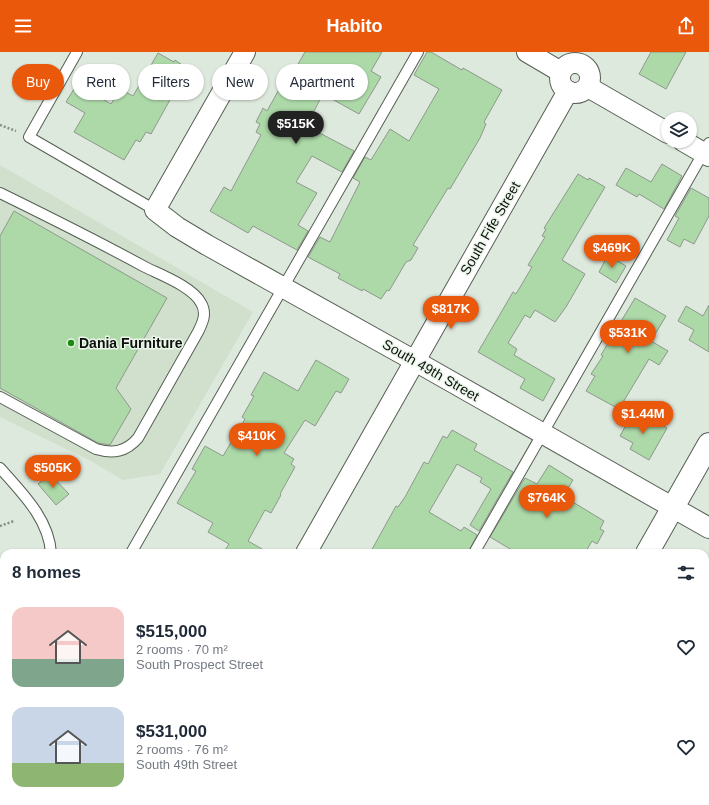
<!DOCTYPE html>
<meta charset="utf-8">
<style>
:root{--surface:#fff;--page:#f6f6f7;--text:#1f2937;--muted:#747a83;--accent:#ea580c}
body{margin:0;font-family:Helvetica,sans-serif;background:var(--page);color:var(--text);height:100vh;display:flex;flex-direction:column;font-size:15px;white-space:nowrap}
*{box-sizing:border-box;margin:0}
p{font-size:13px;color:var(--muted)}
.icon{flex:none;width:22px;height:22px;fill:none;stroke:currentColor;stroke-width:2;stroke-linecap:round;stroke-linejoin:round}
.map{position:relative;flex:1;overflow:hidden}
.drawer{position:absolute;left:0px;top:497px;width:709px;height:256px;display:flex;flex-direction:column;background:var(--surface);border-radius:12px 12px 0 0;box-shadow:0 1px 3px #0004}
.drawer>*{flex:none}
.banner{position:absolute;left:12px;top:12px;width:400px;height:36px;display:flex;gap:8px}
.buttons{position:absolute;left:661px;top:60px;display:grid;gap:8px}
.buttons a{display:grid;place-items:center;width:36px;height:36px;border-radius:50%;background:var(--surface);box-shadow:0 1px 3px #0004;font-size:20px}
.price{position:absolute;translate:-50% -34px;padding:0 9px;border-radius:14px;background:var(--accent);color:#fff;font-size:13px;line-height:26px;filter:drop-shadow(0 1px 2px #0008)}
.price::after{content:'';position:absolute;left:50%;top:24px;width:12px;height:9px;margin-left:-6px;background:inherit;clip-path:polygon(0 0,100% 0,50% 100%)}
.price.current{background:#222;color:#fff}
ul{padding:0;list-style:none}
li{display:flex;align-items:center;gap:12px;height:100px;padding:0 12px}
li span{display:grid;place-items:center;flex:none;width:112px;height:80px;border-radius:12px;color:#555}
li>.icon{margin-inline-start:auto}
span .icon{width:48px;height:48px;fill:#fffc;stroke-width:1}
li b{font-size:17px}
h2{display:flex;justify-content:space-between;align-items:center;height:48px;padding:0 12px;font-size:17px}
.tag{padding:0 14px;border-radius:18px;background:var(--surface);box-shadow:0 1px 3px #0004;font-size:14px;line-height:36px}
.tag.current{background:var(--accent);color:#fff}
header{display:flex;justify-content:space-between;align-items:center;height:52px;padding:0 12px;background:var(--accent);color:#fff;font-size:18px;font-weight:700}
.map>svg:first-child{display:block}
.built{fill:#d0e0cd}
.building{fill:#add8a8;stroke:#8e998d}
.lines{fill:none;stroke-linecap:round;stroke-linejoin:round}
.service-casing{stroke:#565f54;stroke-width:12}
.minor-casing{stroke:#565f54;stroke-width:22}
.tertiary-casing{stroke:#565f54;stroke-width:24}
.secondary-casing{stroke:#565f54;stroke-width:24}
.path{stroke:#858c84;stroke-width:2.5;stroke-dasharray:2 2;stroke-linecap:butt}
.service{stroke:#fff;stroke-width:10}
.minor{stroke:#fff;stroke-width:20}
.tertiary{stroke:#fff;stroke-width:22}
.secondary{stroke:#fff;stroke-width:22}
.poi-dot{fill:#1c8c0f;stroke:#ebf6ea;stroke-width:1.5}
.labels{text-anchor:middle;stroke-width:3;stroke-linejoin:round;paint-order:stroke}
.street-label{font-size:14px;fill:#0d100c;stroke:#ebf6ea}
.poi-label{font-size:14px;font-weight:bold;fill:#0d100c;stroke:#ebf6ea;text-anchor:start}
</style>
<header><svg class="icon" aria-label="menu" viewBox="0 0 24 24"><path d="M4 6h16M4 12h16M4 18h16"/></svg>Habito<svg class="icon" aria-label="share" viewBox="0 0 24 24"><path d="M12 15V3M7 8l5-5 5 5M5 13v7h14v-7"/></svg></header>
<div class="map">
<svg width="709" height="753" viewBox="0 0 709 753">
<rect width="100%" height="100%" fill="#dee9dd"/>
<!-- built -->
<path class="built" d="M0,113L253,260L160,422L123,428L91,409L0,365Z"/>
<!-- building -->
<g class="building">
<path d="M305,0H382L371,19L381,25L359,62L323,42L306,74L354,99L342,120L312,104L296,130L317,141L298,173L308,179L297,198L253,174L248,181L210,159L224,135L231,139L261,83L256,80L260,72L256,70L263,56L267,59L287,23H289L295,13L297,14Z"/>
<path d="M427,0H431L462,18L463,16L502,38L484,70L486,72L480,86L450,137L448,136L413,193L418,196L411,208L406,210L389,239L387,238L381,247L363,237L362,239L338,226L340,222L308,205L320,185L330,190L360,130L353,126L365,105L371,108L390,77L409,89L439,37L414,23Z"/>
<path d="M651,0H686L666,37L639,22Z"/>
<path d="M158,1L174,10L175,8L191,19L179,39L176,37L151,82L146,80L140,90L136,88L124,108L74,80L85,61L66,50L77,32L111,52L120,37L133,44Z"/>
<path d="M662,112L682,124L664,157L639,142L637,145L616,133L626,116L651,130Z"/>
<path d="M578,122L588,128L589,126L605,135L562,208L585,222L566,255L555,270L535,258L530,266L525,263L508,291L517,297L514,303L555,327L543,349L520,336L525,327L478,300L513,240L516,242L532,215L528,213L545,185L542,184L546,177L544,176Z"/>
<path d="M691,136L709,146V164L694,192L684,187L680,195L667,188L679,166L675,164Z"/>
<path d="M14,159L167,246L116,336L131,357L110,393L98,391L0,336V184Z"/>
<path d="M608,203L626,214L616,231L599,220Z"/>
<path d="M635,246L666,264L651,289L668,299L659,313L649,307L619,357L586,339L595,324L591,322L603,304L601,303Z"/>
<path d="M709,253V300L689,288L694,278L678,269L686,254L703,264Z"/>
<path d="M316,308L349,327L341,341L336,339L315,374L305,368L284,401L294,407L291,412L295,415L280,442L281,443L271,461L265,458L248,489L269,501H223L229,492L208,480L213,471L177,451L196,419L192,417L205,394L223,404L245,367L242,365L254,344L251,343L264,320L298,339Z"/>
<path d="M632,362L647,370L650,366L667,376L649,408L630,397L633,391L620,384Z"/>
<path d="M452,378L477,392L474,398L513,420L479,479L470,473L491,437L480,430L482,426L457,412L429,460L461,479L464,475L477,483L468,501H370L396,454L398,455L405,445L424,410L428,412L443,384L447,386Z"/>
<path d="M549,413L573,428L563,444L604,469L600,477L604,479L597,492L592,489L585,501H517L490,485L525,426L537,432Z"/>
<path d="M50,422L69,442L56,453L38,432Z"/>
</g>
<g class="lines">
<defs>
<g id="service">
<path d="M77,0L29,85L155,158"/>
<path d="M0,141C49,165 97,189 145,215C161,223 193,235 201,251C207,261 203,270 198,280L138,386C126,400 113,402 96,397L0,345"/>
<path d="M0,416C22,441 49,467 51,501"/>
<path d="M131,501L418,0"/>
<path d="M474,501L709,91"/>
<path d="M0,585L4,580"/>
<path d="M705,693L709,686"/>
<path d="M670,753L672,749"/>
</g>
<g id="minor">
<path d="M245,0L155,158L177,175L207,193L415,309L709,476"/>
<path d="M527,0L561,20"/>
<circle cx="575" cy="26" r="15"/>
<path d="M588,35L668,81"/>
<path d="M683,89L709,104"/>
<path d="M306,501L568,39"/>
</g>
<g id="tertiary">
<path d="M647,501L709,392"/>
<path d="M532,753L533,749"/>
</g>
<g id="secondary">
<path d="M0,696L4,702"/>
<path d="M37,749L39,753"/>
</g>
</defs>
<!-- service casing -->
<use href="#service" class="service-casing"/>
<!-- minor casing -->
<use href="#minor" class="minor-casing"/>
<!-- tertiary casing -->
<use href="#tertiary" class="tertiary-casing"/>
<!-- secondary casing -->
<use href="#secondary" class="secondary-casing"/>
<!-- path -->
<g class="path">
<path d="M0,73L16,79"/>
<path d="M0,474L14,469"/>
<path d="M0,645L4,651"/>
<path d="M72,749L75,753"/>
<path d="M282,753L284,749"/>
</g>
<!-- service -->
<use href="#service" class="service"/>
<!-- minor -->
<use href="#minor" class="minor"/>
<!-- tertiary -->
<use href="#tertiary" class="tertiary"/>
<!-- secondary -->
<use href="#secondary" class="secondary"/>
</g>
<!-- markers -->
<circle class="poi-dot" cx="71" cy="291" r="4"/>
<g class="labels">
<!-- street labels -->
<g class="street-label">
<text transform="translate(490 176) rotate(-60)" y="5">South Fife Street</text>
<text transform="translate(431 318) rotate(30)" y="5">South 49th Street</text>
</g>
<!-- poi labels -->
<g class="poi-label">
<text x="79" y="296">Dania Furniture</text>
</g>
</g>
</svg>
<div class="buttons">
<a><svg class="icon" aria-label="layers" viewBox="0 0 24 24"><path d="M12 4l9 5-9 5-9-5zM3 14l9 5 9-5"/></svg></a>
</div>
<b class="price current" style="left:296px;top:93px">$515K</b>
<b class="price" style="left:612px;top:217px">$469K</b>
<b class="price" style="left:451px;top:278px">$817K</b>
<b class="price" style="left:628px;top:302px">$531K</b>
<b class="price" style="left:643px;top:383px">$1.44M</b>
<b class="price" style="left:257px;top:405px">$410K</b>
<b class="price" style="left:53px;top:437px">$505K</b>
<b class="price" style="left:547px;top:467px">$764K</b>
<div class="banner">
<a class="tag current">Buy</a>
<a class="tag">Rent</a>
<a class="tag">Filters</a>
<a class="tag">New</a>
<a class="tag">Apartment</a>
</div>
<section class="drawer">
<h2>8 homes<svg class="icon" aria-label="filters" viewBox="0 0 24 24"><path d="M4 7h16M4 17h16"/><circle cx="9" cy="7" r="2"/><circle cx="15" cy="17" r="2"/></svg></h2>
<ul>
<li><span style="background:linear-gradient(#f6c9c9 65%,#7fa58c 0)"><svg class="icon" aria-label="home" viewBox="0 0 24 24"><path d="M3 11l9-7 9 7M6 9v11h12V9"/></svg></span><div><b>$515,000</b><p>2 rooms · 70 m²</p><p>South Prospect Street</p></div><svg class="icon" aria-label="heart" viewBox="0 0 24 24"><path d="M12 20l-8-8c-3-5 5-10 8-4 3-6 11-1 8 4z"/></svg></li>
<li><span style="background:linear-gradient(#c9d6e8 70%,#8fb573 0)"><svg class="icon" aria-label="home" viewBox="0 0 24 24"><path d="M3 11l9-7 9 7M6 9v11h12V9"/></svg></span><div><b>$531,000</b><p>2 rooms · 76 m²</p><p>South 49th Street</p></div><svg class="icon" aria-label="heart" viewBox="0 0 24 24"><path d="M12 20l-8-8c-3-5 5-10 8-4 3-6 11-1 8 4z"/></svg></li>
</ul>
</section>
</div>
